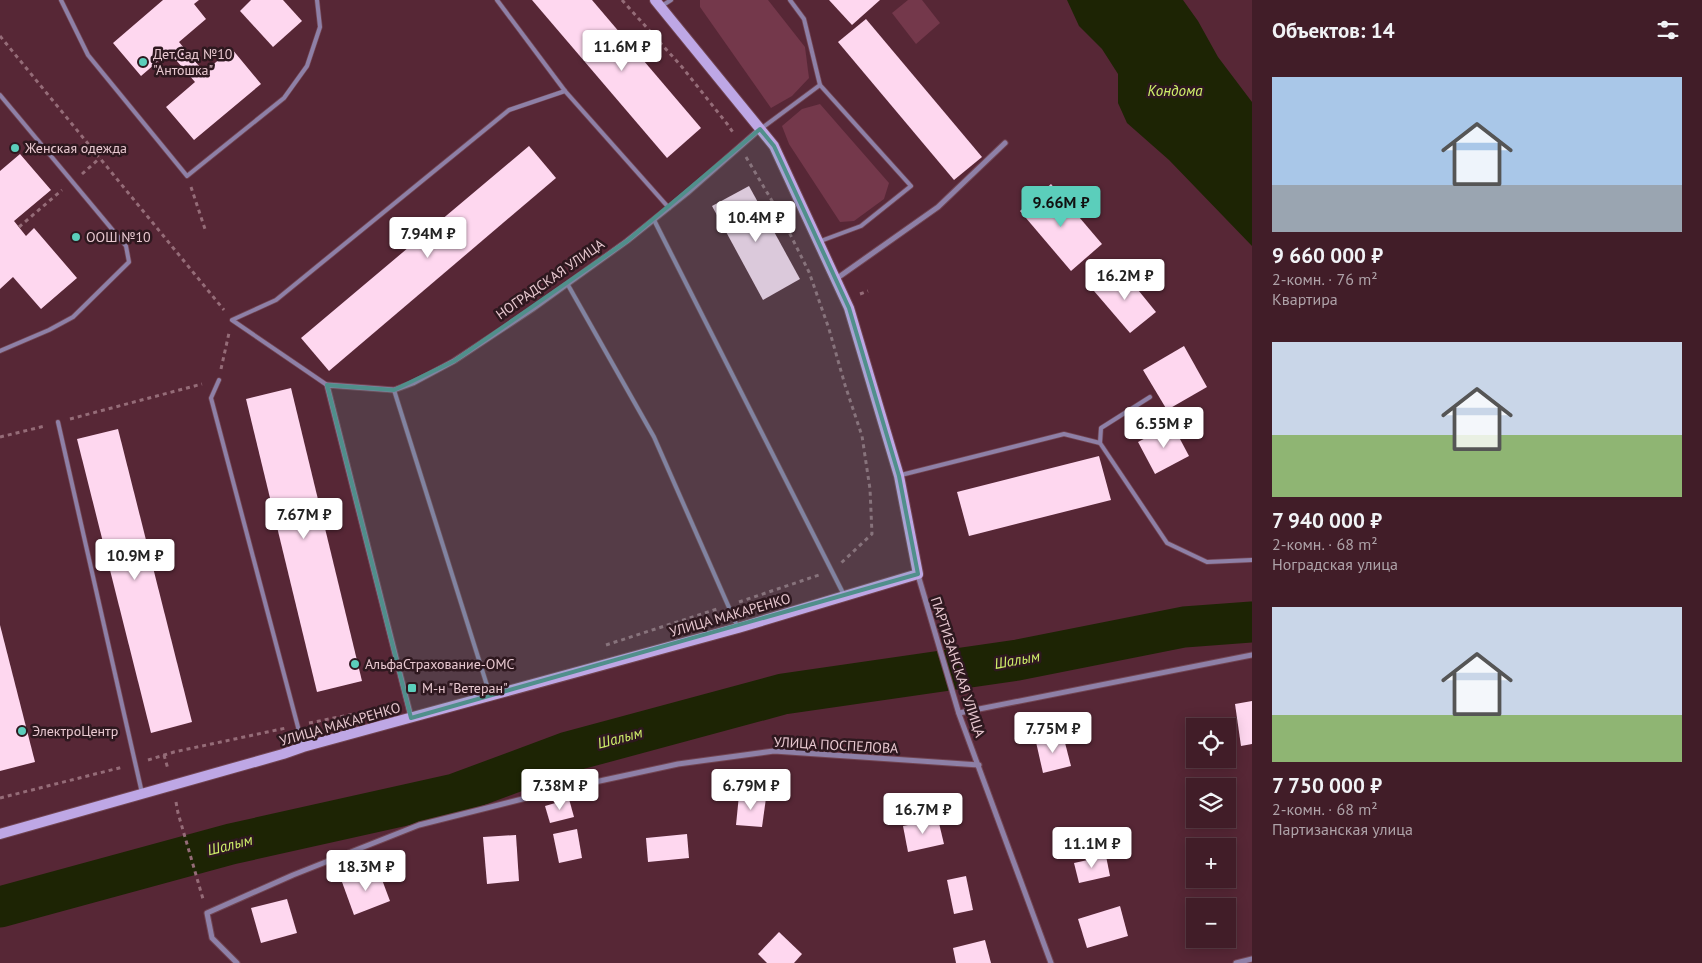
<!DOCTYPE html>
<html lang="ru">
<meta charset="utf-8">
<style>
:root{--surface:#411d28;--page:#4c2a34;--text:#f1f3f6;--muted:#aea2a8;--line:#5a3b45;--accent:#5bcebb}
body{margin:0;font-family:"PT Sans",sans-serif;background:var(--page);color:var(--text);height:100vh;display:flex;flex-direction:column;font-size:19px;white-space:nowrap}
*{box-sizing:border-box;margin:0}
p{font-size:16px;color:var(--muted)}
.icon{flex:none;width:28px;height:28px;fill:none;stroke:currentColor;stroke-width:2;stroke-linecap:round;stroke-linejoin:round}
.map{position:relative;flex:1;overflow:hidden}
.drawer{display:flex;flex-direction:column;background:var(--surface);width:450px}
.drawer>*{flex:none}
.tools{position:absolute;left:1186px;top:718px;display:grid;gap:10px}
.tools a{display:grid;place-items:center;width:50px;height:50px;border-radius:0px;background:var(--surface);box-shadow:0 2px 12px #0003,0 0 0 1px var(--line);font-size:25px}
.price{position:absolute;translate:-50% -42px;padding:0 11px;border-radius:5px;background:#fff;color:#222;font-size:16px;line-height:32px;filter:drop-shadow(0 1px 2px #0008)}
.price::after{content:'';position:absolute;left:50%;top:30px;width:15px;height:11px;margin-left:-8px;background:inherit;clip-path:polygon(0 0,100% 0,50% 100%)}
.price.active{background:var(--accent);color:#111}
ul{padding:0;list-style:none}
li{display:grid;align-content:center;gap:10px;height:265px;padding:0 20px}
li span{display:grid;place-items:center;height:155px;border-radius:0px;color:#555}
li>.icon{margin-inline-start:auto}
span .icon{width:90px;height:90px;fill:#fffc;stroke-width:1}
li b{font-size:21px}
h2{display:flex;justify-content:space-between;align-items:center;height:60px;padding:0 20px;font-size:21px}
main{display:flex;flex:1;min-height:0}
.map>svg:first-child{display:block}
.green{fill:#74384b}
.water{fill:#1d2404}
.lines{fill:none;stroke-linecap:round;stroke-linejoin:round}
.river{stroke:#1d2404;stroke-width:41}
.building{fill:#fed7ef}
.lane-casing{stroke:#714452;stroke-width:5.5}
.street-casing{stroke:#714452;stroke-width:7}
.secondary-casing{stroke:#714452;stroke-width:12}
.path{stroke:#956c78;stroke-width:3;stroke-dasharray:4 4;stroke-linecap:butt}
.lane{stroke:#8e80a7;stroke-width:4}
.street{stroke:#8e80a7;stroke-width:5}
.secondary{stroke:#bea7e5;stroke-width:10}
.marked{fill:#508f8b;fill-opacity:0.2;stroke:#508f8b;stroke-width:4;stroke-linejoin:round}
.poi-dot{fill:#5bcebb;stroke:#2e181f;stroke-width:2}
.labels{text-anchor:middle;stroke-width:5;stroke-linejoin:round;paint-order:stroke}
.poi-label{font-size:14px;fill:#e8c8d0;stroke:#2e181f;text-anchor:start}
.street-label{font-size:14px;fill:#e8c8d0;stroke:#2e181f}
.water-label{font-size:15px;font-style:italic;fill:#cfef6a;stroke:#2e181f}
</style>
<main>
<div class="map">
<svg width="1252" height="963" viewBox="0 0 1252 963">
<rect width="100%" height="100%" fill="#572736"/>
<!-- green -->
<g class="green">
<path d="M700,0H768L805,47L809,78L792,96L771,108L700,7Z"/>
<path d="M908,0H922L940,23L916,44L892,13Z"/>
<path d="M820,104L889,183L884,199L854,221L840,222L789,144L782,126L802,109Z"/>
</g>
<!-- water -->
<path class="water" d="M1067,0H1183L1198,21L1218,57L1252,102V246L1169,160L1127,123L1118,103V74L1102,49L1079,26Z"/>
<g class="lines">
<!-- river -->
<path class="river" d="M0,907L231,844L455,794L568,752L783,694L1018,660L1184,627L1252,622"/>
</g>
<!-- building -->
<g class="building">
<path d="M163,0H199L194,4L206,19L179,42L204,72L232,49L261,84L194,140L166,107L195,82L169,52L141,76L113,43Z"/>
<path d="M251,0H283L302,21L273,47L240,11Z"/>
<path d="M532,0H592L701,128L667,158Z"/>
<path d="M829,0H880L852,25Z"/>
<path d="M866,19L982,157L954,180L838,42Z"/>
<path d="M529,146L556,178L329,371L301,338Z"/>
<path d="M20,154L51,190L14,221L26,236L34,228L77,278L41,309L13,277L0,289V171Z"/>
<path d="M1051,184L1102,244L1071,271L1020,211Z"/>
<path d="M749,186L800,279L763,300L712,206Z"/>
<path d="M1121,269L1156,312L1130,333L1094,291Z"/>
<path d="M1184,346L1207,387L1167,410L1143,370Z"/>
<path d="M291,388L362,681L317,692L246,399Z"/>
<path d="M1172,424L1189,456L1155,474L1138,442Z"/>
<path d="M118,429L192,722L151,733L77,439Z"/>
<path d="M1099,456L1111,500L969,536L957,492Z"/>
<path d="M0,625L35,762L0,771Z"/>
<path d="M1252,701V744L1241,746L1235,704Z"/>
<path d="M1063,735L1071,766L1043,773L1036,742Z"/>
<path d="M739,795L766,798L762,827L736,825Z"/>
<path d="M569,799L574,817L550,823L545,806Z"/>
<path d="M938,819L944,844L908,852L903,826Z"/>
<path d="M577,829L582,858L559,863L553,834Z"/>
<path d="M687,834L689,858L648,862L646,838Z"/>
<path d="M516,835L519,881L487,884L483,837Z"/>
<path d="M1106,856L1110,876L1079,883L1074,863Z"/>
<path d="M378,869L390,901L354,915L342,882Z"/>
<path d="M966,876L973,910L954,914L947,880Z"/>
<path d="M287,899L297,933L261,943L251,908Z"/>
<path d="M1120,906L1128,936L1087,948L1078,919Z"/>
<path d="M779,932L802,954L794,963H767L758,954Z"/>
<path d="M985,940L991,963H956L953,948Z"/>
</g>
<g class="lines">
<defs>
<g id="lane">
<path d="M61,0L88,55L187,176L284,98L307,66L320,27L317,0"/>
<path d="M497,0L565,91L669,208"/>
<path d="M790,0L804,19L820,85L911,186L861,226L818,242"/>
<path d="M660,7L671,0"/>
<path d="M0,95L126,246L129,262L73,317L49,330L0,351"/>
<path d="M762,128L820,85"/>
<path d="M654,220L844,595"/>
<path d="M568,285L654,437L738,628"/>
<path d="M219,380L211,398L303,746"/>
<path d="M327,385L232,320L276,300L509,110L565,91"/>
<path d="M394,390L490,695"/>
<path d="M58,422L142,793"/>
<path d="M1100,443L1101,428L1150,397"/>
<path d="M901,475L1064,434L1100,443L1167,543L1207,562L1252,560"/>
</g>
<g id="street">
<path d="M836,279L938,207L1005,143"/>
<path d="M918,575L959,714L1051,963"/>
<path d="M959,713L1252,655"/>
<path d="M411,717L327,385L394,390L413,383L454,361L534,308L627,241L687,193L760,129"/>
<path d="M237,963L212,938L207,913L293,875L419,825L558,790L678,764L774,751L979,765"/>
<path d="M1236,963L1252,959"/>
</g>
<path id="secondary" d="M0,834L283,754L303,747L738,628L918,574L899,476L849,308L774,146L655,0"/>
</defs>
<!-- lane casing -->
<use href="#lane" class="lane-casing"/>
<!-- street casing -->
<use href="#street" class="street-casing"/>
<!-- secondary casing -->
<use href="#secondary" class="secondary-casing"/>
<!-- path -->
<g class="path">
<path d="M622,0L682,67L728,125L734,134"/>
<path d="M0,36L224,310"/>
<path d="M746,157L781,216L809,272L829,329L845,385L862,436L870,489L872,534L841,563"/>
<path d="M82,174L100,158"/>
<path d="M191,187L205,229"/>
<path d="M19,227L62,190"/>
<path d="M860,294L868,291"/>
<path d="M221,369L229,333"/>
<path d="M70,419L202,384"/>
<path d="M0,437L45,426"/>
<path d="M739,602L819,575"/>
<path d="M606,645L717,609"/>
<path d="M309,723L354,714"/>
<path d="M164,755L168,769"/>
<path d="M148,760L174,752L286,728"/>
<path d="M0,798L123,767"/>
<path d="M176,802L178,813L203,899"/>
</g>
<!-- lane -->
<use href="#lane" class="lane"/>
<!-- street -->
<use href="#street" class="street"/>
<!-- secondary -->
<use href="#secondary" class="secondary"/>
</g>
<!-- marked area -->
<path class="marked" d="M760,129L774,146L849,308L899,476L918,574L411,718L327,385L394,390L454,361L627,241Z"/>
<!-- markers -->
<g class="poi-dot">
<circle cx="143" cy="62" r="5"/>
<circle cx="15" cy="148" r="5"/>
<circle cx="76" cy="237" r="5"/>
<circle cx="355" cy="664" r="5"/>
<rect x="407" y="683" width="10" height="10" rx="2.5"/>
<circle cx="22" cy="731" r="5"/>
</g>
<g class="labels">
<!-- poi labels -->
<g class="poi-label">
<text x="153" y="59">Дет.Сад №10<tspan x="153" dy="16">"Антошка"</tspan></text>
<text x="25" y="153">Женская одежда</text>
<text x="86" y="242">ООШ №10</text>
<text x="365" y="669">АльфаСтрахование-ОМС</text>
<text x="422" y="693">М-н "Ветеран"</text>
<text x="32" y="736">ЭлектроЦентр</text>
</g>
<!-- street labels -->
<g class="street-label">
<text transform="translate(550 279) rotate(-35)" y="5">НОГРАДСКАЯ УЛИЦА</text>
<text transform="translate(730 615) rotate(-16)" y="5">УЛИЦА МАКАРЕНКО</text>
<text transform="translate(958 667) rotate(72)" y="5">ПАРТИЗАНСКАЯ УЛИЦА</text>
<text transform="translate(340 724) rotate(-16)" y="5">УЛИЦА МАКАРЕНКО</text>
<text transform="translate(836 745) rotate(3)" y="5">УЛИЦА ПОСПЕЛОВА</text>
</g>
<!-- water labels -->
<g class="water-label">
<text x="1175" y="96">Кондома</text>
<text transform="translate(1017 660) rotate(-10)" y="5">Шалым</text>
<text transform="translate(620 738) rotate(-15)" y="5">Шалым</text>
<text transform="translate(230 845) rotate(-14)" y="5">Шалым</text>
</g>
</g>
</svg>
<div class="tools">
<a><svg class="icon" aria-label="locate" viewBox="0 0 24 24"><circle cx="12" cy="12" r="6"/><path d="M12 2v4M12 18v4M2 12h4M18 12h4"/></svg></a>
<a><svg class="icon" aria-label="layers" viewBox="0 0 24 24"><path d="M12 4l9 5-9 5-9-5zM3 14l9 5 9-5"/></svg></a>
<a>+</a>
<a>−</a>
</div>
<b class="price" style="left:622px;top:72px">11.6M ₽</b>
<b class="price active" style="left:1061px;top:228px">9.66M ₽</b>
<b class="price" style="left:756px;top:243px">10.4M ₽</b>
<b class="price" style="left:428px;top:259px">7.94M ₽</b>
<b class="price" style="left:1125px;top:301px">16.2M ₽</b>
<b class="price" style="left:1164px;top:449px">6.55M ₽</b>
<b class="price" style="left:304px;top:540px">7.67M ₽</b>
<b class="price" style="left:135px;top:581px">10.9M ₽</b>
<b class="price" style="left:1053px;top:754px">7.75M ₽</b>
<b class="price" style="left:560px;top:811px">7.38M ₽</b>
<b class="price" style="left:751px;top:811px">6.79M ₽</b>
<b class="price" style="left:923px;top:835px">16.7M ₽</b>
<b class="price" style="left:1092px;top:869px">11.1M ₽</b>
<b class="price" style="left:366px;top:892px">18.3M ₽</b>
</div>
<section class="drawer">
<h2>Объектов: 14<svg class="icon" aria-label="filters" viewBox="0 0 24 24"><path d="M4 7h16M4 17h16"/><circle cx="9" cy="7" r="2"/><circle cx="15" cy="17" r="2"/></svg></h2>
<ul>
<li><span style="background:linear-gradient(#a9c7e8 70%,#9aa5b1 0)"><svg class="icon" aria-label="home" viewBox="0 0 24 24"><path d="M3 11l9-7 9 7M6 9v11h12V9"/></svg></span><div><b>9 660 000 ₽</b><p>2-комн. · 76 m²</p><p>Квартира</p></div></li>
<li><span style="background:linear-gradient(#c9d6e8 60%,#8fb573 0)"><svg class="icon" aria-label="home" viewBox="0 0 24 24"><path d="M3 11l9-7 9 7M6 9v11h12V9"/></svg></span><div><b>7 940 000 ₽</b><p>2-комн. · 68 m²</p><p>Ноградская улица</p></div></li>
<li><span style="background:linear-gradient(#c9d6e8 70%,#8fb573 0)"><svg class="icon" aria-label="home" viewBox="0 0 24 24"><path d="M3 11l9-7 9 7M6 9v11h12V9"/></svg></span><div><b>7 750 000 ₽</b><p>2-комн. · 68 m²</p><p>Партизанская улица</p></div></li>
</ul>
</section>
</main>
